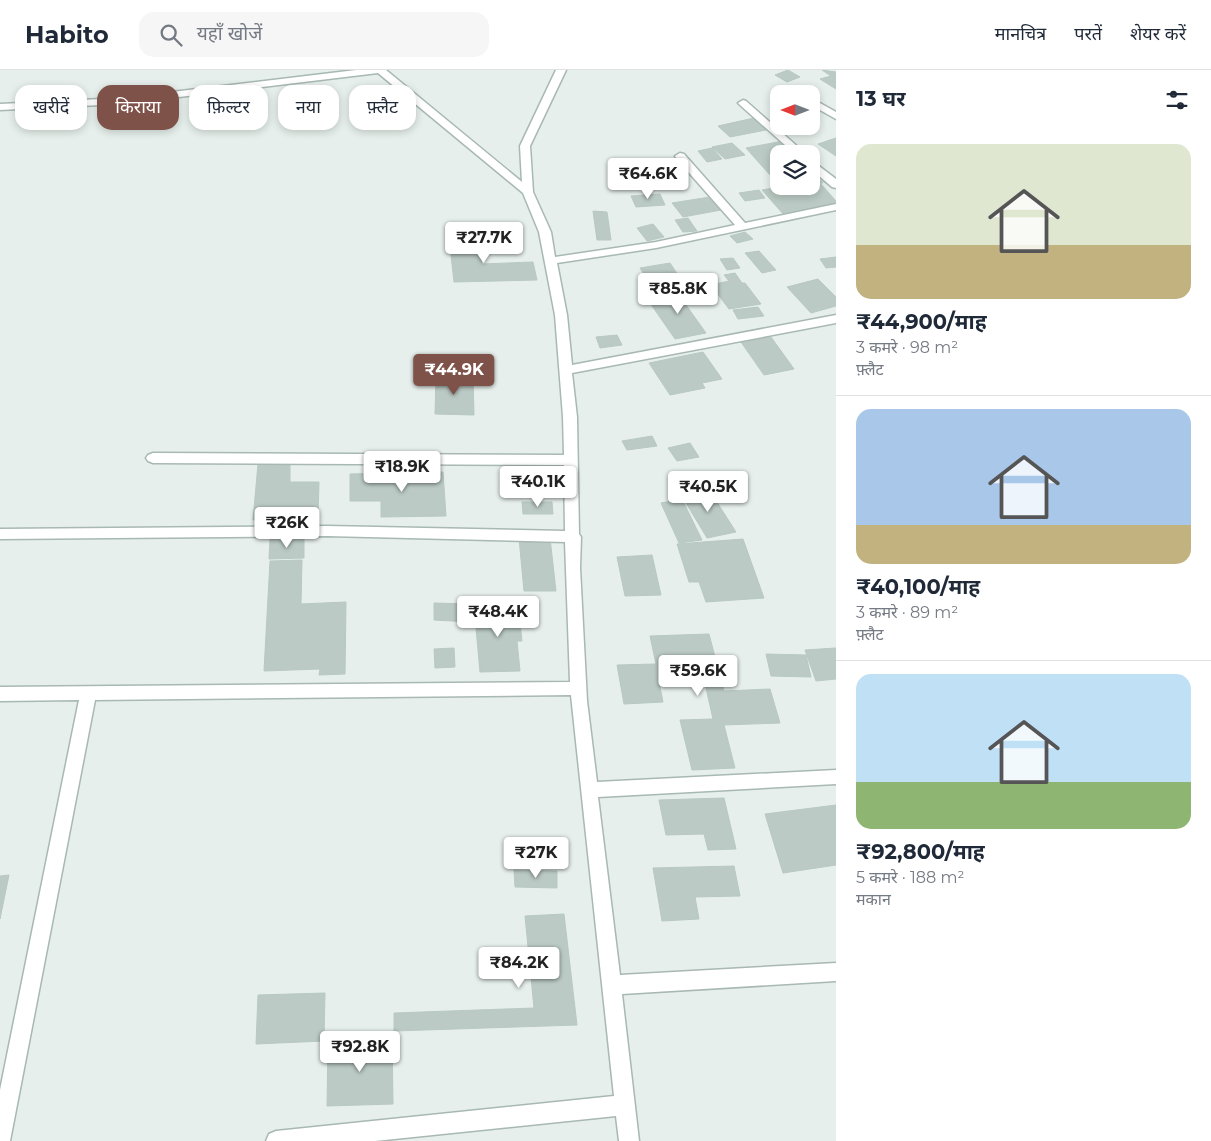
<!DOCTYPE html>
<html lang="hi">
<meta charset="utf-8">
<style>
:root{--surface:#fff;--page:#f6f6f7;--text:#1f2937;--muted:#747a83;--line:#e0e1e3;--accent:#7f5249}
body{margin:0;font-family:Montserrat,"Noto Sans Devanagari",sans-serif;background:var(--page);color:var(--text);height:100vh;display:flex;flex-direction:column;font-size:19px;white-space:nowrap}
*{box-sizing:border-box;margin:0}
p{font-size:16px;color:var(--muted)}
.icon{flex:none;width:28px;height:28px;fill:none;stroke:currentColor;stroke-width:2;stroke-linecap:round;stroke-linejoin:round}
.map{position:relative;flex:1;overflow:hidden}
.sheet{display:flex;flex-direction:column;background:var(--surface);width:375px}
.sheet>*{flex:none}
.guide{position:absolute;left:15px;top:15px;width:475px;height:45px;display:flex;gap:10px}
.needle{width:32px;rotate:270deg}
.controls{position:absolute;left:770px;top:15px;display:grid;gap:10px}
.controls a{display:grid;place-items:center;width:50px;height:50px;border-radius:10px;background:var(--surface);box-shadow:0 2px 8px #0003;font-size:25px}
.price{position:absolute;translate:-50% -42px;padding:0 11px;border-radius:5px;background:#fff;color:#222;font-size:16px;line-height:32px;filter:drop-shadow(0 1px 2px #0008)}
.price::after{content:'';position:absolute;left:50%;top:30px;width:15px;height:11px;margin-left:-8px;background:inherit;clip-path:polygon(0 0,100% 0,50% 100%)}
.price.on{background:var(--accent);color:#fff}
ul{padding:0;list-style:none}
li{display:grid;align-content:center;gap:10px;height:265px;padding:0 20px}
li+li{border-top:1px solid var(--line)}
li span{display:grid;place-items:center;height:155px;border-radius:15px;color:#555}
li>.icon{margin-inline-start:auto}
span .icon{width:90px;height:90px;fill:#fffc;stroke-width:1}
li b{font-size:21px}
h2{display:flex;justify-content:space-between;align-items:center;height:60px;padding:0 20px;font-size:21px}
.tag{padding:0 18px;border-radius:15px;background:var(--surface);box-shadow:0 2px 8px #0003;font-size:18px;line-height:45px}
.tag.on{background:var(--accent);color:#fff}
header{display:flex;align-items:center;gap:30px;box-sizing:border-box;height:70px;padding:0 25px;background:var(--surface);border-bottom:1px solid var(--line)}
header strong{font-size:24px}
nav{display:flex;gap:28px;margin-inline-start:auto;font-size:18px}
.search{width:350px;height:45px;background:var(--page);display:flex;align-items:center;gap:12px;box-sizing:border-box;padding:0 18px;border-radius:15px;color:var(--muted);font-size:19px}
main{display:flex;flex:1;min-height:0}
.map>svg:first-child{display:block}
.building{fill:#bbcac4;stroke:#b8c9c2}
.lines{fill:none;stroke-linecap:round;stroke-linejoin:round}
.minor-casing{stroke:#a8b8b2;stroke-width:3}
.minor{fill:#fff;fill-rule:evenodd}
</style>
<header>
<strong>Habito</strong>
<div class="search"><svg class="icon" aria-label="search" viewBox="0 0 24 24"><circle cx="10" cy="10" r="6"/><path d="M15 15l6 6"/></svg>यहाँ खोजें</div>
<nav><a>मानचित्र</a><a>परतें</a><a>शेयर करें</a></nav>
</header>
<main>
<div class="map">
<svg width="836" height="1071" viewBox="0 0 836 1071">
<rect width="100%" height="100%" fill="#e6efeb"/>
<!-- building -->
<g class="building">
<path d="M788,0L800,7L787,12L775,5Z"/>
<path d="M822,0L836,2V19L820,9L831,6Z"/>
<path d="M754,48L766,60L730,67L718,56Z"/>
<path d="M836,68V86L818,74Z"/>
<path d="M783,71L795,84H779V104L770,105L746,78Z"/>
<path d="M732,73L745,85L725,89L712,77Z"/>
<path d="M712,78L722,89L707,92L698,81Z"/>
<path d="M812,101L823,113H820L836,131V135L784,145L762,120L784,116H811Z"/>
<path d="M759,120L765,128L745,131L739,123Z"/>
<path d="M660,124L665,135L636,137L631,126Z"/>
<path d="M710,127L721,140L683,147L672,133Z"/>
<path d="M593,141L607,142L611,170H597Z"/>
<path d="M688,148L697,161L683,162L675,150Z"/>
<path d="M653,154L664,167L647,171L637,158Z"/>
<path d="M745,162L753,169L737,173L730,166Z"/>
<path d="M478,166L482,194L533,192L537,210L454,212L449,167Z"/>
<path d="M759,181L776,200L762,203L745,183Z"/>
<path d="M836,187V197L826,198L820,189Z"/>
<path d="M733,188L740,198L727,200L720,189Z"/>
<path d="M670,193L688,220L656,225L640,198Z"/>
<path d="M735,203L742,213H745L761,234L729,239L711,215L729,211L724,205Z"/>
<path d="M818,209L836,227V236L811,243L787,217Z"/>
<path d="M688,222L695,233L686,235L706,263L675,269L648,230Z"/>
<path d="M758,237L764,246L738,249L733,240Z"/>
<path d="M617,265L622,275L600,278L596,267Z"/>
<path d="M771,267L794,299L764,305L741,272Z"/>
<path d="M703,282L722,309L702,313L705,318L670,325L649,293Z"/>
<path d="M436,306L473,307L474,345L435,344Z"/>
<path d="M652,366L657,376L627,380L622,371Z"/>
<path d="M690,373L699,387L677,391L668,378Z"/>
<path d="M290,393V412H319L318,448L253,450L258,394Z"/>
<path d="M443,402L446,446L381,447V431H350V404Z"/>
<path d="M708,418L736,462L707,468L680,423Z"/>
<path d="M682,429L702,470L679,473L661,433Z"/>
<path d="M522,432H552L553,444H523Z"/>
<path d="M304,468V488L269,489L270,469Z"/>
<path d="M519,468H550L556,521H524Z"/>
<path d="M743,469L764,528L706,532L699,512H689L677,474Z"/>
<path d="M652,485L661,525L625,526L617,487Z"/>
<path d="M302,490L301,534L346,532L345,604L319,605L320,599L264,601L270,491Z"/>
<path d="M434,533L471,534L470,552L434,550Z"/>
<path d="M518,535L522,571H517L520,601L480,602L474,536Z"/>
<path d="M709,564L724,621L770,619L780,653L724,655L735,698L692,700L680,650L713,649L703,605L658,607L663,632L624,634L617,595L656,594L650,566Z"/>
<path d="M454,578L455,597L435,598L434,579Z"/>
<path d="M836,578V609L816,611L805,580Z"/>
<path d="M766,584L806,585L811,607L771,606Z"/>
<path d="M724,728L736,779L708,780L704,764L666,765L659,730Z"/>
<path d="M836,735V795L783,803L765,744Z"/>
<path d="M734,796L740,826L695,827L699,849L662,851L653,798Z"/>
<path d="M514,800L557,801V818L515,817Z"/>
<path d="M9,805L0,849V806Z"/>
<path d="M564,844L577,955L394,961V943L534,938L525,846Z"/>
<path d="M325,923L324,971L256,974L258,925Z"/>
<path d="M392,970L393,1034L327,1036L328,972Z"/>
</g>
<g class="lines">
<defs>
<g id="minor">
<path d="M356,0H386L522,112L520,76L556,0H566L530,76L533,122L551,162L555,187L656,172L735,155L676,88L675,86L680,83L684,84L745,153L836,134V140L656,178L557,193L567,245L572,295L836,245V253L572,303L577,347L579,464L581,467L580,498L587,631L597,712L836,700V714L598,727L620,905L836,893V911L622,924L639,1071H619L616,1046L375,1071H266L269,1064L276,1061L614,1026L571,625L95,630L10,1071H0V1020L79,630L0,631V617L570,612L565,472L327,466L0,469V459L327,456L565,461L564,395L153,393L148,391L146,388L148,385L153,383L564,385L563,347L555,245L539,162L523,123L378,3L121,34L0,40V34L121,28Z"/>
<path d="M811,28L836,42V49L811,35Z"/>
<path d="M743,30L746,31L806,84H795L740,35L738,33Z"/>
<path d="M811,90L836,109V118L832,117L811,99Z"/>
</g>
</defs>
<!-- minor casing -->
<use href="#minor" class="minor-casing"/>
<!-- minor -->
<use href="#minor" class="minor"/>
</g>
</svg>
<div class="controls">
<a><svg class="needle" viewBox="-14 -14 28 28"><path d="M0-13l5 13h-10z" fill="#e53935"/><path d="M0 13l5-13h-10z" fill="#747a83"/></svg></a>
<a><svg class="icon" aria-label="layers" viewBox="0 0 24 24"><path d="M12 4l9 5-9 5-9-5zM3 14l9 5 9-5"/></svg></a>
</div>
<b class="price" style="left:648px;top:130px">₹64.6K</b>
<b class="price" style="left:484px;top:194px">₹27.7K</b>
<b class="price" style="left:678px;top:245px">₹85.8K</b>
<b class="price on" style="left:454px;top:326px">₹44.9K</b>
<b class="price" style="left:402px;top:423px">₹18.9K</b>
<b class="price" style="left:538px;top:438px">₹40.1K</b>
<b class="price" style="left:708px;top:443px">₹40.5K</b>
<b class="price" style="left:287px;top:479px">₹26K</b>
<b class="price" style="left:498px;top:568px">₹48.4K</b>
<b class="price" style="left:698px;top:627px">₹59.6K</b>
<b class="price" style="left:536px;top:809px">₹27K</b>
<b class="price" style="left:519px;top:919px">₹84.2K</b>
<b class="price" style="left:360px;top:1003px">₹92.8K</b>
<div class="guide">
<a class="tag">खरीदें</a>
<a class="tag on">किराया</a>
<a class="tag">फ़िल्टर</a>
<a class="tag">नया</a>
<a class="tag">फ़्लैट</a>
</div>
</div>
<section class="sheet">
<h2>13 घर<svg class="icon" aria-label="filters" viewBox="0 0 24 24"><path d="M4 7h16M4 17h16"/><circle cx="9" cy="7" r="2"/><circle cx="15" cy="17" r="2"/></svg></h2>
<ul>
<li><span style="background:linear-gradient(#dfe7d0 65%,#c2b280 0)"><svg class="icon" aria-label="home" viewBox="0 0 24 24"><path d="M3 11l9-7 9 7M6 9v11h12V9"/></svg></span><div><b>₹44,900/माह</b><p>3 कमरे · 98 m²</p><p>फ़्लैट</p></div></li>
<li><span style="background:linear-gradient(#a9c7e8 75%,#c2b280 0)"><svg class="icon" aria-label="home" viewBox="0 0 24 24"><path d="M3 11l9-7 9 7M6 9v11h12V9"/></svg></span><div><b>₹40,100/माह</b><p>3 कमरे · 89 m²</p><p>फ़्लैट</p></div></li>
<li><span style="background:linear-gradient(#bfe0f5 70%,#8fb573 0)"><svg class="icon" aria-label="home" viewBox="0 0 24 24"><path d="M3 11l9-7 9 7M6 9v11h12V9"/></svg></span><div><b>₹92,800/माह</b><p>5 कमरे · 188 m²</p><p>मकान</p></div></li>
</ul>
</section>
</main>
